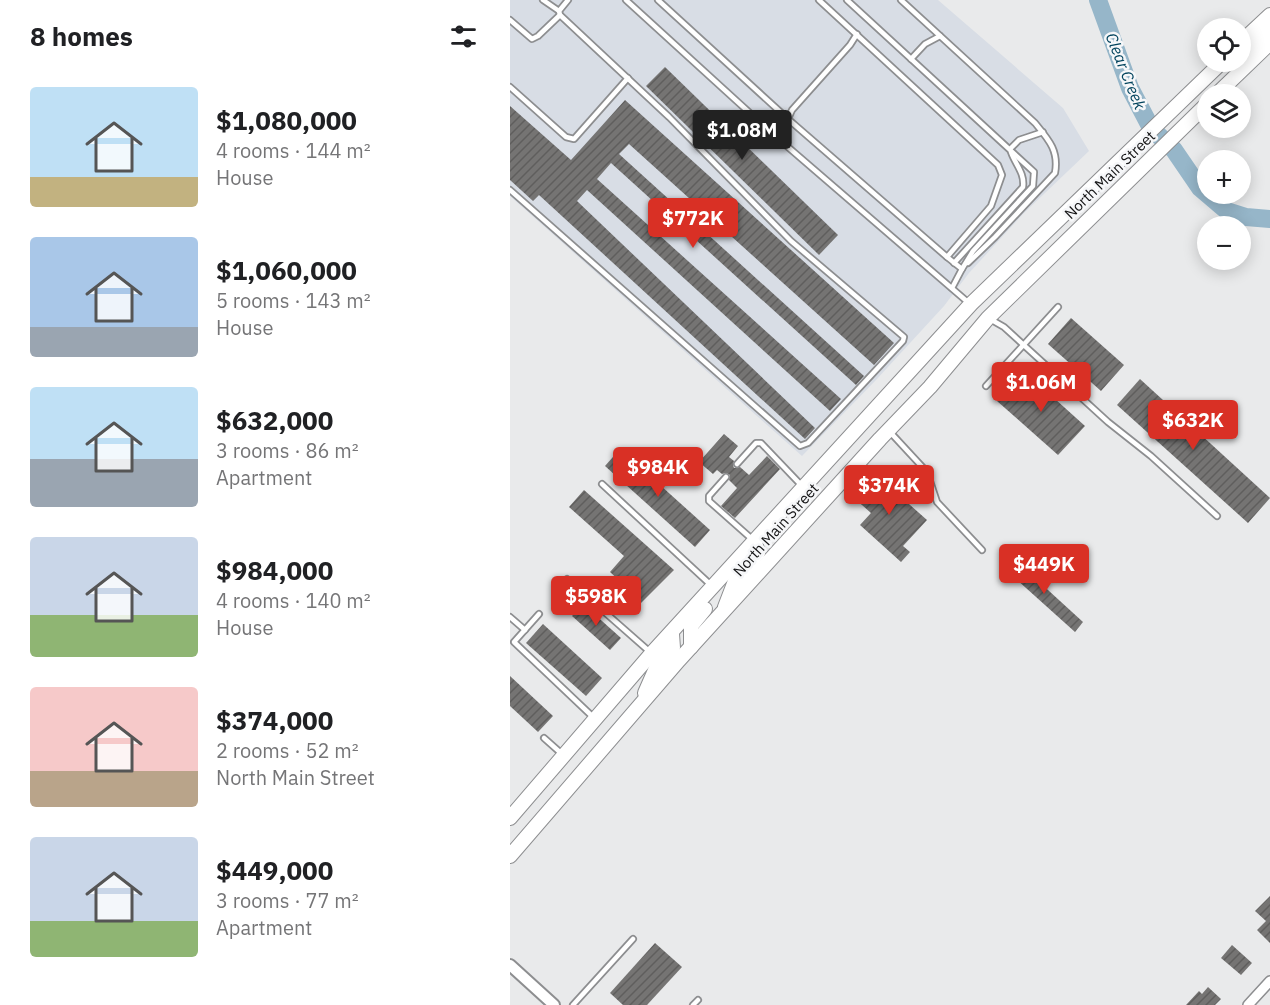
<!DOCTYPE html>
<meta charset="utf-8">
<style>
:root{--surface:#fff;--page:#f2f2f2;--text:#202124;--muted:#757577;--accent:#d93025}
body{margin:0;font-family:"IBM Plex Sans",sans-serif;background:var(--page);color:var(--text);height:100vh;display:flex;flex-direction:column;font-size:22px;white-space:nowrap}
*{box-sizing:border-box;margin:0}
p{font-size:20px;color:var(--muted)}
.icon{flex:none;width:33px;height:33px;fill:none;stroke:currentColor;stroke-width:2;stroke-linecap:round;stroke-linejoin:round}
.map{position:relative;flex:1;overflow:hidden}
.side{display:flex;flex-direction:column;background:var(--surface);width:510px}
.side>*{flex:none}
.buttons{position:absolute;left:687px;top:18px;display:grid;gap:12px}
.buttons a{display:grid;place-items:center;width:54px;height:54px;border-radius:50%;background:var(--surface);box-shadow:0 3px 15px #0003;font-size:30px}
.price{position:absolute;translate:-50% -51px;padding:0 14px;border-radius:6px;background:var(--accent);color:#fff;font-size:20px;line-height:39px;filter:drop-shadow(0 2px 3px #0008)}
.price::after{content:'';position:absolute;left:50%;top:36px;width:18px;height:14px;margin-left:-9px;background:inherit;clip-path:polygon(0 0,100% 0,50% 100%)}
.price.selected{background:#222;color:#fff}
ul{padding:0;list-style:none}
li{display:flex;align-items:center;gap:18px;height:150px;padding:0 30px}
li span{display:grid;place-items:center;flex:none;width:168px;height:120px;border-radius:6px;color:#555}
li>.icon{margin-inline-start:auto}
span .icon{width:72px;height:72px;fill:#fffc;stroke-width:1}
li b{font-size:26px}
h2{display:flex;justify-content:space-between;align-items:center;height:72px;padding:0 30px;font-size:26px}
main{display:flex;flex:1;min-height:0}
.map>svg:first-child{display:block}
.built{fill:#d8dde5}
.lines{fill:none;stroke-linecap:round;stroke-linejoin:round}
.river{stroke:#96b6c9;stroke-width:18}
.building{fill:url(#building-hatch)}
.service-casing{stroke:#8d8e90;stroke-width:8}
.minor-casing{stroke:#8d8e90;stroke-width:12}
.tertiary-casing{stroke:#8d8e90;stroke-width:14}
.primary-casing{stroke:#8d8e90;stroke-width:16}
.service{stroke:#fff;stroke-width:4.5}
.minor{stroke:#fff;stroke-width:9}
.tertiary{stroke:#fff;stroke-width:10}
.primary{stroke:#fff;stroke-width:14}
.labels{text-anchor:middle;stroke-width:5;stroke-linejoin:round;paint-order:stroke}
.street-label{font-size:15px;fill:#131314;stroke:#f6f7f9}
.water-label{font-size:16px;font-style:italic;fill:#01435d;stroke:#f6f7f9}
</style>
<main>
<section class="side">
<h2>8 homes<svg class="icon" aria-label="filters" viewBox="0 0 24 24"><path d="M4 7h16M4 17h16"/><circle cx="9" cy="7" r="2"/><circle cx="15" cy="17" r="2"/></svg></h2>
<ul>
<li><span style="background:linear-gradient(#bfe0f5 75%,#c2b280 0)"><svg class="icon" aria-label="home" viewBox="0 0 24 24"><path d="M3 11l9-7 9 7M6 9v11h12V9"/></svg></span><div><b>$1,080,000</b><p>4 rooms · 144 m²</p><p>House</p></div></li>
<li><span style="background:linear-gradient(#a9c7e8 75%,#9aa5b1 0)"><svg class="icon" aria-label="home" viewBox="0 0 24 24"><path d="M3 11l9-7 9 7M6 9v11h12V9"/></svg></span><div><b>$1,060,000</b><p>5 rooms · 143 m²</p><p>House</p></div></li>
<li><span style="background:linear-gradient(#bfe0f5 60%,#9aa5b1 0)"><svg class="icon" aria-label="home" viewBox="0 0 24 24"><path d="M3 11l9-7 9 7M6 9v11h12V9"/></svg></span><div><b>$632,000</b><p>3 rooms · 86 m²</p><p>Apartment</p></div></li>
<li><span style="background:linear-gradient(#c9d6e8 65%,#8fb573 0)"><svg class="icon" aria-label="home" viewBox="0 0 24 24"><path d="M3 11l9-7 9 7M6 9v11h12V9"/></svg></span><div><b>$984,000</b><p>4 rooms · 140 m²</p><p>House</p></div></li>
<li><span style="background:linear-gradient(#f6c9c9 70%,#b9a48a 0)"><svg class="icon" aria-label="home" viewBox="0 0 24 24"><path d="M3 11l9-7 9 7M6 9v11h12V9"/></svg></span><div><b>$374,000</b><p>2 rooms · 52 m²</p><p>North Main Street</p></div></li>
<li><span style="background:linear-gradient(#c9d6e8 70%,#8fb573 0)"><svg class="icon" aria-label="home" viewBox="0 0 24 24"><path d="M3 11l9-7 9 7M6 9v11h12V9"/></svg></span><div><b>$449,000</b><p>3 rooms · 77 m²</p><p>Apartment</p></div></li>
</ul>
</section>
<div class="map">
<svg width="760" height="1005" viewBox="0 0 760 1005">
<defs>
<pattern id="building-hatch" width="6" height="6" patternUnits="userSpaceOnUse" patternTransform="scale(1.5)"><rect width="6" height="6" fill="#757473"/><path d="M-1 1l2-2M0 6l6-6M5 7l2-2" fill="none" stroke="#5f5e5d"/></pattern>
</defs>
<rect width="100%" height="100%" fill="#e9eaeb"/>
<!-- built -->
<path class="built" d="M0,0H428L553,108L579,151L514,213L459,273L434,306L366,380L292,456L0,196Z"/>
<g class="lines">
<!-- river -->
<path class="river" d="M588,0L620,88L641,128L664,150L690,188L717,211L736,217L760,219"/>
</g>
<!-- building -->
<g class="building">
<path d="M155,67L328,235L309,255L136,86Z"/>
<path d="M115,100L384,343L364,365L119,144L109,154L354,376L346,385L101,163L87,179L331,399L320,411L77,190L67,201L305,428L295,439L29,195L23,201L0,180V106L61,160Z"/>
<path d="M561,318L614,365L591,391L538,344Z"/>
<path d="M514,371L575,426L548,455L487,401Z"/>
<path d="M630,379L760,498L738,523L607,405Z"/>
<path d="M214,434L228,446L219,457L224,461L223,465L224,468L230,467L239,475L257,456L270,469L225,518L211,506L227,488L219,480L220,475L216,473L212,474L207,470L203,474L189,462Z"/>
<path d="M110,449L200,530L185,547L95,466Z"/>
<path d="M364,473L417,520L393,546L400,552L391,562L350,525L361,513L343,497Z"/>
<path d="M74,490L164,570L129,605L123,599L126,596L100,572L114,556L59,507Z"/>
<path d="M504,559L573,622L565,632L495,569Z"/>
<path d="M73,604L111,638L100,650L62,616Z"/>
<path d="M33,624L92,678L76,696L16,643Z"/>
<path d="M0,676L43,716L28,732L0,706Z"/>
<path d="M760,896V943L747,930L756,921L745,911Z"/>
<path d="M145,943L172,967L137,1005H113L100,993Z"/>
<path d="M722,945L742,963L731,975L711,958Z"/>
<path d="M698,987L711,999L705,1005H676L689,991L692,994Z"/>
</g>
<g class="lines">
<defs>
<g id="service">
<path d="M33,0L49,11"/>
<path d="M116,0L264,135L460,304"/>
<path d="M148,0L278,119L437,257L481,206L492,175L488,165L309,0"/>
<path d="M337,0L524,172L523,186L463,251L452,269"/>
<path d="M391,0L525,123C539,140 549,151 545,173L485,237L458,263"/>
<path d="M0,20L22,39L28,36L50,15"/>
<path d="M401,59L415,44L430,36"/>
<path d="M0,87L56,137L64,139L118,78"/>
<path d="M264,135L278,119L282,110L340,45L347,34"/>
<path d="M500,149L509,140L533,132"/>
<path d="M0,190L290,446L298,443L393,341L394,337L281,241L159,117L50,15L49,11L58,0"/>
<path d="M437,257L452,269L442,288"/>
<path d="M444,263L513,187C515,173 505,164 501,152"/>
<path d="M480,319L494,327L598,422L641,456L707,516"/>
<path d="M476,386L548,307"/>
<path d="M380,432L417,472L427,502L472,550"/>
<path d="M227,464L246,443H251L293,487"/>
<path d="M216,477L199,496V501L243,540"/>
<path d="M92,484L202,586"/>
<path d="M57,579L140,652"/>
<path d="M29,614L4,642L83,717"/>
<path d="M0,617L15,630"/>
<path d="M34,738L52,754"/>
<path d="M63,1005L123,939"/>
<path d="M183,1005L188,1000"/>
</g>
<path id="minor" d="M738,1005L760,981"/>
<path id="tertiary" d="M0,965L44,1005"/>
<g id="primary">
<path d="M730,43L760,15"/>
<path d="M734,56L760,28"/>
<path d="M707,94L760,43"/>
<path d="M215,607L225,581L248,553L245,542"/>
<path d="M181,647V626L195,609"/>
<path d="M135,693L146,668L163,648L162,634"/>
<path d="M0,818L142,653L461,304L712,62"/>
<path d="M0,856L169,660L370,439L420,387L478,318L698,103"/>
</g>
</defs>
<!-- service casing -->
<use href="#service" class="service-casing"/>
<!-- minor casing -->
<use href="#minor" class="minor-casing"/>
<!-- tertiary casing -->
<use href="#tertiary" class="tertiary-casing"/>
<!-- primary casing -->
<use href="#primary" class="primary-casing"/>
<!-- service -->
<use href="#service" class="service"/>
<!-- minor -->
<use href="#minor" class="minor"/>
<!-- tertiary -->
<use href="#tertiary" class="tertiary"/>
<!-- primary -->
<use href="#primary" class="primary"/>
</g>
<g class="labels">
<!-- street labels -->
<g class="street-label">
<text transform="translate(600 175) rotate(-44)" y="5">North Main Street</text>
<text transform="translate(266 530) rotate(-48)" y="5">North Main Street</text>
</g>
<!-- water labels -->
<g class="water-label">
<text transform="translate(616 71) rotate(68)" y="6">Clear Creek</text>
</g>
</g>
</svg>
<div class="buttons">
<a><svg class="icon" aria-label="locate" viewBox="0 0 24 24"><circle cx="12" cy="12" r="6"/><path d="M12 2v4M12 18v4M2 12h4M18 12h4"/></svg></a>
<a><svg class="icon" aria-label="layers" viewBox="0 0 24 24"><path d="M12 4l9 5-9 5-9-5zM3 14l9 5 9-5"/></svg></a>
<a>+</a>
<a>−</a>
</div>
<b class="price selected" style="left:232px;top:161px">$1.08M</b>
<b class="price" style="left:183px;top:249px">$772K</b>
<b class="price" style="left:531px;top:413px">$1.06M</b>
<b class="price" style="left:683px;top:451px">$632K</b>
<b class="price" style="left:148px;top:498px">$984K</b>
<b class="price" style="left:379px;top:516px">$374K</b>
<b class="price" style="left:534px;top:595px">$449K</b>
<b class="price" style="left:86px;top:627px">$598K</b>
</div>
</main>
